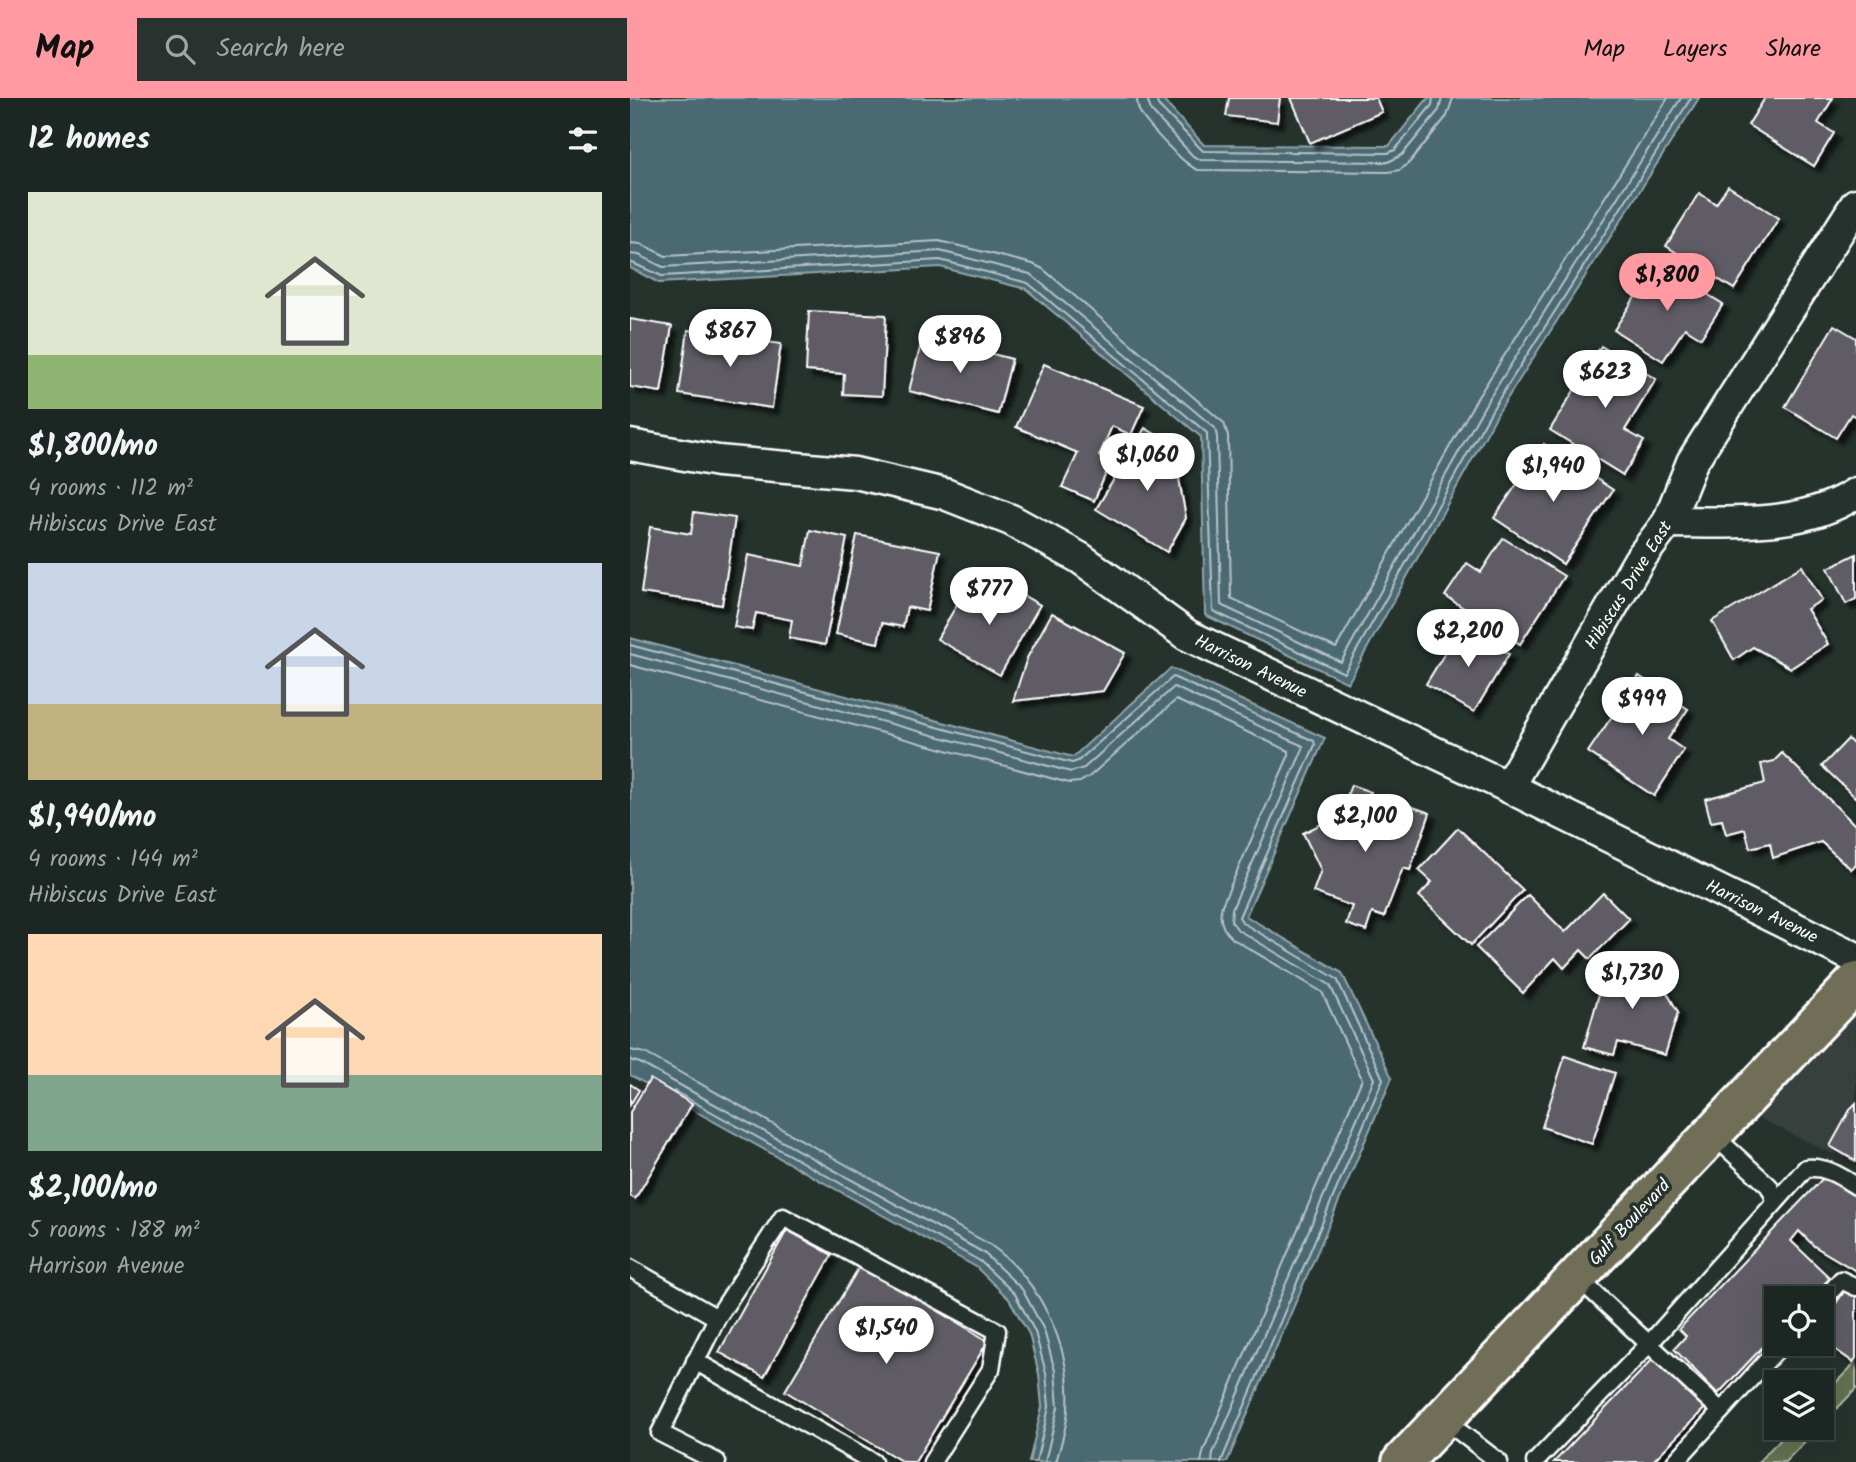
<!DOCTYPE html>
<meta charset="utf-8">
<style>
:root{--surface:#1c2622;--page:#29322f;--text:#f1f3f6;--muted:#a0a5a5;--line:#3a4340;--accent:#ff9aa2}
body{margin:0;font-family:Kalam,sans-serif;background:var(--page);color:var(--text);height:100vh;display:flex;flex-direction:column;font-size:26px;white-space:nowrap}
*{box-sizing:border-box;margin:0}
p{font-size:23px;color:var(--muted)}
.icon{flex:none;width:38px;height:38px;fill:none;stroke:currentColor;stroke-width:2;stroke-linecap:round;stroke-linejoin:round}
.map{position:relative;flex:1;overflow:hidden}
.sheet{display:flex;flex-direction:column;background:var(--surface);width:630px}
.sheet>*{flex:none}
.buttons{position:absolute;left:1134px;top:1188px;display:grid;gap:14px}
.buttons a{display:grid;place-items:center;width:70px;height:70px;border-radius:0px;background:var(--surface);box-shadow:0 7px 28px #0002,0 0 0 2px var(--line);font-size:35px}
.price{position:absolute;translate:-50% -60px;padding:0 16px;border-radius:24px;background:#fff;color:#222;font-size:23px;line-height:46px;filter:drop-shadow(0 2px 4px #0008)}
.price::after{content:'';position:absolute;left:50%;top:42px;width:21px;height:16px;margin-left:-10px;background:inherit;clip-path:polygon(0 0,100% 0,50% 100%)}
.price.on{background:var(--accent);color:#111}
ul{padding:0;list-style:none}
li{display:grid;align-content:center;gap:14px;height:371px;padding:0 28px}
li span{display:grid;place-items:center;height:217px;border-radius:0px;color:#555}
li>.icon{margin-inline-start:auto}
span .icon{width:126px;height:126px;fill:#fffc;stroke-width:1}
li b{font-size:30px}
h2{display:flex;justify-content:space-between;align-items:center;height:84px;padding:0 28px;font-size:30px}
header{display:flex;align-items:center;gap:42px;box-sizing:border-box;height:98px;padding:0 35px;background:var(--accent);color:#111}
header strong{font-size:33px}
nav{display:flex;gap:38px;margin-inline-start:auto;font-size:24px}
.search{width:490px;height:63px;background:var(--page);display:flex;align-items:center;gap:18px;box-sizing:border-box;padding:0 24px;border-radius:0px;color:var(--muted);font-size:26px}
main{display:flex;flex:1;min-height:0}
.map>svg:first-child{display:block}
.built{fill:#373f3e}
.green{fill:#626f51;stroke:#b0b7a8;stroke-width:2}
.water{fill:#4b6972;stroke:#93a5aa;stroke-width:2}
.lines{fill:none;stroke-linecap:round;stroke-linejoin:round}
.shore{stroke:#b7c3c7;stroke-width:2}
.building{fill:#5e5b65;stroke:#fff;stroke-width:2;filter:url(#shadow)}
.service-casing{stroke:#fff;stroke-width:21}
.minor-casing{stroke:#fff;stroke-width:35}
.primary-casing{stroke:#fff;stroke-width:44}
.service{stroke:#26332d;stroke-width:16}
.minor{stroke:#26332d;stroke-width:30}
.primary{stroke:#716e59;stroke-width:38}
.labels{text-anchor:middle;stroke-width:7;stroke-linejoin:round;paint-order:stroke}
.street-label{font-size:18px;fill:#fff;stroke:#26332d}
</style>
<header>
<strong>Map</strong>
<div class="search"><svg class="icon" aria-label="search" viewBox="0 0 24 24"><circle cx="10" cy="10" r="6"/><path d="M15 15l6 6"/></svg>Search here</div>
<nav><a>Map</a><a>Layers</a><a>Share</a></nav>
</header>
<main>
<section class="sheet">
<h2>12 homes<svg class="icon" aria-label="filters" viewBox="0 0 24 24"><path d="M4 7h16M4 17h16"/><circle cx="9" cy="7" r="2"/><circle cx="15" cy="17" r="2"/></svg></h2>
<ul>
<li><span style="background:linear-gradient(#dfe7d0 75%,#8fb573 0)"><svg class="icon" aria-label="home" viewBox="0 0 24 24"><path d="M3 11l9-7 9 7M6 9v11h12V9"/></svg></span><div><b>$1,800/mo</b><p>4 rooms · 112 m²</p><p>Hibiscus Drive East</p></div></li>
<li><span style="background:linear-gradient(#c9d6e8 65%,#c2b280 0)"><svg class="icon" aria-label="home" viewBox="0 0 24 24"><path d="M3 11l9-7 9 7M6 9v11h12V9"/></svg></span><div><b>$1,940/mo</b><p>4 rooms · 144 m²</p><p>Hibiscus Drive East</p></div></li>
<li><span style="background:linear-gradient(#ffd9b3 65%,#7fa58c 0)"><svg class="icon" aria-label="home" viewBox="0 0 24 24"><path d="M3 11l9-7 9 7M6 9v11h12V9"/></svg></span><div><b>$2,100/mo</b><p>5 rooms · 188 m²</p><p>Harrison Avenue</p></div></li>
</ul>
</section>
<div class="map">
<svg width="1226" height="1364" viewBox="0 0 1226 1364">
<defs>
<filter id="shadow"><feDropShadow dx="6" dy="6" stdDeviation="2" flood-color="#0009"/></filter>
</defs>
<rect width="100%" height="100%" fill="#26332d"/>
<filter id="ink" filterUnits="userSpaceOnUse"><feTurbulence type="fractalNoise" baseFrequency=".0143" numOctaves="2"/><feDisplacementMap in="SourceGraphic" scale="14" xChannelSelector="R" yChannelSelector="G"/><feConvolveMatrix kernelMatrix="1 2 1 2 8 2 1 2 1" color-interpolation-filters="sRGB"/></filter>
<g filter="url(#ink)">
<!-- built -->
<path class="built" d="M1226,907V1067L1120,1016Z"/>
<!-- green -->
<g class="green">
<path d="M1226,1264V1291L1192,1326V1299Z"/>
<path d="M1161,1330H1188L1155,1364H1128Z"/>
</g>
<!-- water -->
<g class="water">
<path d="M0,0H531L574,47L759,48L798,0H1069L868,315L718,585L575,517L571,339L396,191L310,169L29,185L0,170Z"/>
<path d="M0,540L443,659L541,570L695,640L616,818L712,875L762,980L597,1364H399L412,1309L409,1276L399,1236L379,1201L346,1169L0,977Z"/>
</g>
<g class="lines">
<!-- shore -->
<g class="shore">
<path d="M507,0C507,6 508,11 511,16C519,29 554,67 568,72L758,74L770,72L779,65L817,18L823,0"/>
<path d="M517,0L521,13L563,58L571,62L758,64L772,57L809,12L812,0"/>
<path d="M526,0L528,7L573,53L758,55L765,52L802,7L803,0"/>
<path d="M0,145L11,146L36,158L309,143L403,166L413,171L594,325L598,338L601,500L706,550L846,302L1038,0"/>
<path d="M0,156L9,157L33,169L310,153L400,176L585,330L587,339L591,507L711,564L855,307L1051,0"/>
<path d="M0,164L32,178L310,162L398,185L577,335L583,513L714,575L862,312L1061,0"/>
<path d="M0,547L442,665L448,663L543,579L684,643L685,647L609,819L613,825L707,881L753,981L591,1364"/>
<path d="M0,556L441,674L454,670L544,589L673,648V651L602,811L601,823L608,832L700,887L744,981L583,1355L582,1364"/>
<path d="M0,567L439,685L450,684L460,678L546,602L659,653V657L592,807C588,821 592,832 603,841L692,894L732,981L574,1351L571,1364"/>
<path d="M0,952L15,955L359,1146C410,1181 442,1249 438,1311C437,1328 431,1347 426,1364"/>
<path d="M0,962L10,965L354,1155L392,1191L414,1232L425,1273L428,1309L415,1364"/>
<path d="M44,993L350,1163L385,1196L405,1234L416,1275L419,1309L406,1364"/>
</g>
</g>
<!-- building -->
<g class="building">
<path d="M599,0H650L647,24L596,18Z"/>
<path d="M661,0H746L752,14L680,45Z"/>
<path d="M1135,0H1203L1188,25L1204,35L1184,68L1118,27Z"/>
<path d="M1098,88L1149,120L1104,191L1036,148L1069,95L1086,106Z"/>
<path d="M1027,165L1093,206L1071,240L1055,230L1033,263L984,232Z"/>
<path d="M179,213L256,217L252,298L213,296L214,276L176,273Z"/>
<path d="M0,221L42,228L31,294L0,289Z"/>
<path d="M1204,227L1226,240V319L1221,316L1206,340L1155,309Z"/>
<path d="M58,232L151,246L142,310L49,296Z"/>
<path d="M293,238L382,261L368,316L279,293Z"/>
<path d="M971,248L1026,281L995,332L1014,343L993,377L920,332Z"/>
<path d="M414,266L514,308L501,337L482,328L469,358L481,364L464,403L432,389L448,355L386,329Z"/>
<path d="M515,330L535,342L531,350L545,358L556,420L537,454L466,411Z"/>
<path d="M914,346L983,392L933,466L864,420Z"/>
<path d="M64,414L105,420L92,507L11,495L20,429L61,436Z"/>
<path d="M180,432L217,440L195,547L159,540L162,522L126,515L122,532L104,529L118,457L173,468Z"/>
<path d="M227,437L310,453L297,513L277,509L273,529L252,525L248,545L206,536Z"/>
<path d="M873,440L934,478L890,546L815,498L837,465L851,474Z"/>
<path d="M1226,456V501L1216,506L1198,470Z"/>
<path d="M1172,468L1192,502L1177,511L1198,546L1161,570L1123,549L1104,562L1082,523Z"/>
<path d="M337,489L368,507L378,489L410,507L370,577L307,541Z"/>
<path d="M422,515L495,555L473,593L383,603L397,560Z"/>
<path d="M832,527L879,556L844,614L796,586Z"/>
<path d="M1009,578L1058,611L1038,641L1054,652L1024,698L958,654Z"/>
<path d="M1218,641L1226,649V700L1192,668Z"/>
<path d="M1152,655L1226,728V766L1221,771L1191,744L1143,760L1140,745L1120,750L1115,731L1096,736L1092,722L1081,724L1075,701L1135,685L1131,666L1144,663Z"/>
<path d="M721,687L741,694L735,712L754,719L761,701L800,715L780,772L773,770L754,819L742,815L736,833L716,826L722,808L683,794L691,772L673,735L710,717Z"/>
<path d="M828,730L893,792L841,847L789,798L802,784L789,772Z"/>
<path d="M973,795L999,821L960,861L951,852L934,870L925,860L893,895L846,849L898,797L935,834Z"/>
<path d="M1001,860L1007,871L1019,863L1048,914L1035,957L988,944L984,957L954,949L974,878Z"/>
<path d="M935,958L985,975L962,1046L912,1029Z"/>
<path d="M20,981L62,1006L5,1101L0,1098V1014Z"/>
<path d="M0,986L9,992L0,1007Z"/>
<path d="M1226,1005V1063L1200,1048L1221,1010Z"/>
<path d="M1196,1077L1226,1095V1173L1184,1148L1169,1133L1161,1143L1200,1180L1180,1200H1146V1235L1088,1296L1044,1251L1056,1238L1049,1231Z"/>
<path d="M157,1132L202,1157L134,1279L89,1254Z"/>
<path d="M231,1166L358,1243L285,1364H273L155,1293Z"/>
<path d="M1216,1191L1226,1198V1260L1223,1264L1192,1242V1225Z"/>
<path d="M1024,1260L1076,1309L1022,1364H924Z"/>
</g>
<g class="lines">
<defs>
<g id="service">
<path d="M1082,1036L1139,1088L1146,1103"/>
<path d="M0,1170L87,1220"/>
<path d="M947,1179L1091,1313"/>
<path d="M1192,1203L1211,1182L1226,1189"/>
<path d="M65,1263L243,1364"/>
<path d="M813,1321L869,1364"/>
<path d="M87,1364L30,1335L87,1220L153,1119L367,1233L361,1271L302,1364"/>
<path d="M905,1364L1019,1246L1176,1070C1196,1068 1210,1078 1226,1088"/>
<path d="M1045,1364L1152,1246"/>
</g>
<g id="minor">
<path d="M0,347L88,363L225,375L315,396L381,422L450,460L557,537L878,689L1226,860"/>
<path d="M1038,424C1101,424 1171,431 1226,395"/>
<path d="M878,689L1009,462L1038,424L1062,364L1226,106"/>
</g>
<path id="primary" d="M772,1364L1226,884"/>
</defs>
<!-- service casing -->
<use href="#service" class="service-casing"/>
<!-- minor casing -->
<use href="#minor" class="minor-casing"/>
<!-- primary casing -->
<use href="#primary" class="primary-casing"/>
<!-- service -->
<use href="#service" class="service"/>
<!-- minor -->
<use href="#minor" class="minor"/>
<!-- primary -->
<use href="#primary" class="primary"/>
</g>
</g>
<g class="labels">
<!-- street labels -->
<g class="street-label">
<text transform="translate(998 487) rotate(-58)" y="6">Hibiscus Drive East</text>
<text transform="translate(621 568) rotate(26)" y="6">Harrison Avenue</text>
<text transform="translate(1132 813) rotate(26)" y="6">Harrison Avenue</text>
<text transform="translate(999 1124) rotate(-47)" y="6">Gulf Boulevard</text>
</g>
</g>
</svg>
<div class="buttons">
<a><svg class="icon" aria-label="locate" viewBox="0 0 24 24"><circle cx="12" cy="12" r="6"/><path d="M12 2v4M12 18v4M2 12h4M18 12h4"/></svg></a>
<a><svg class="icon" aria-label="layers" viewBox="0 0 24 24"><path d="M12 4l9 5-9 5-9-5zM3 14l9 5 9-5"/></svg></a>
</div>
<b class="price on" style="left:1037px;top:215px">$1,800</b>
<b class="price" style="left:100px;top:271px">$867</b>
<b class="price" style="left:330px;top:277px">$896</b>
<b class="price" style="left:975px;top:312px">$623</b>
<b class="price" style="left:517px;top:395px">$1,060</b>
<b class="price" style="left:923px;top:406px">$1,940</b>
<b class="price" style="left:359px;top:529px">$777</b>
<b class="price" style="left:838px;top:571px">$2,200</b>
<b class="price" style="left:1012px;top:639px">$999</b>
<b class="price" style="left:735px;top:756px">$2,100</b>
<b class="price" style="left:1002px;top:913px">$1,730</b>
<b class="price" style="left:256px;top:1268px">$1,540</b>
</div>
</main>
